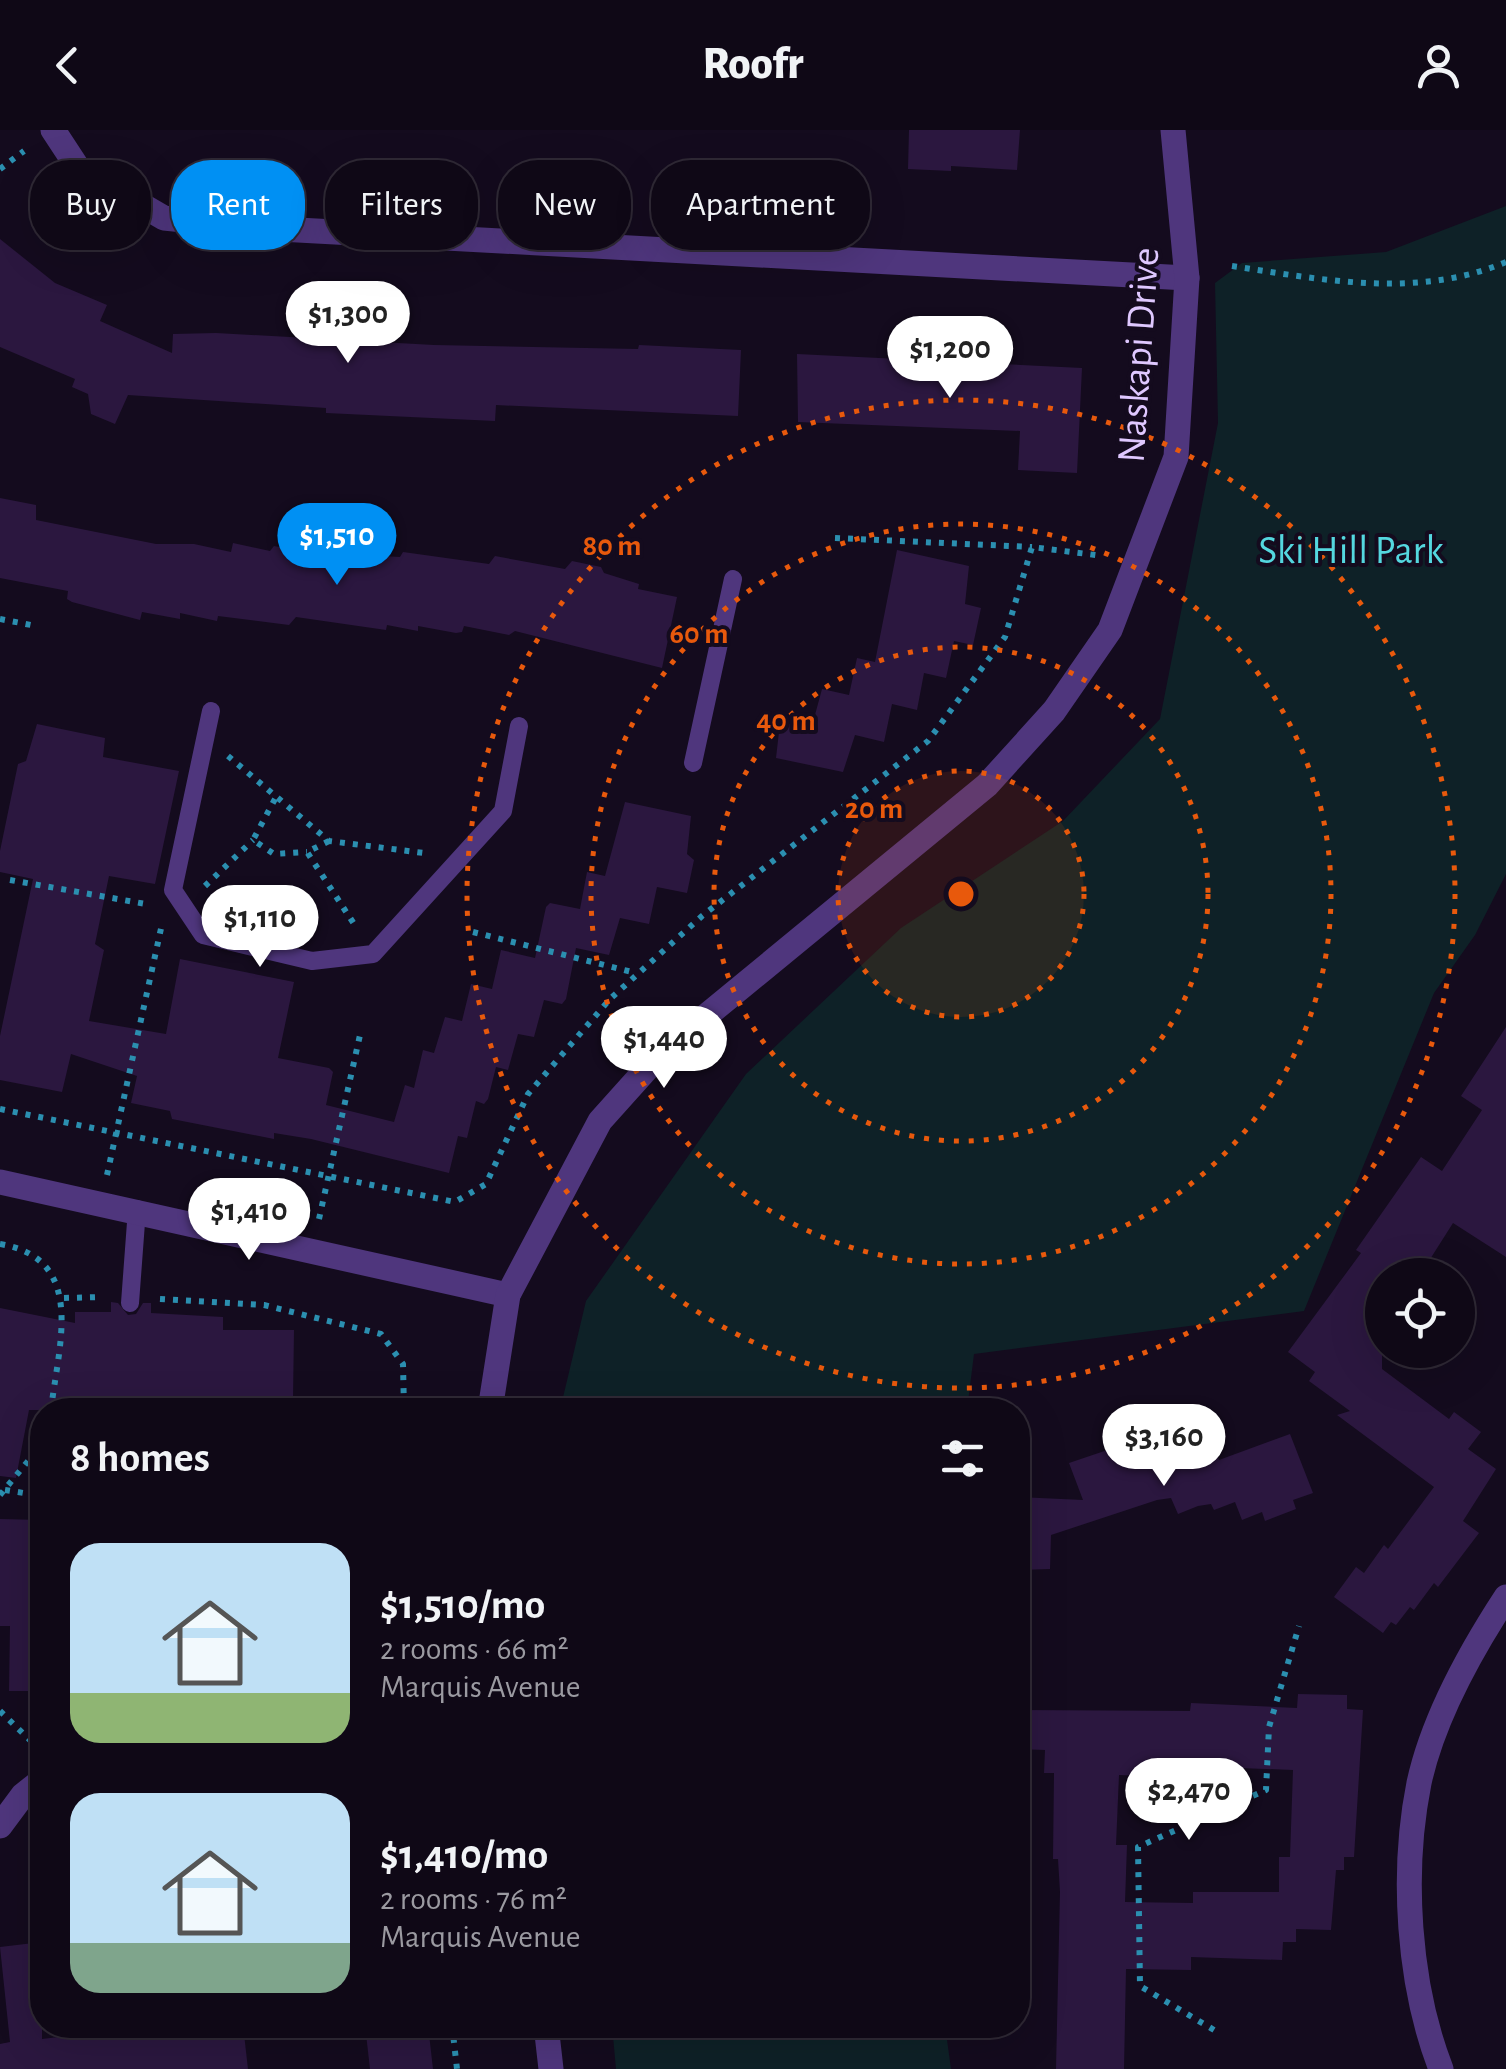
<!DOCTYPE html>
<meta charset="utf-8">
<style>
:root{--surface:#0f0816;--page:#18111f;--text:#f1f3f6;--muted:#9b9aa1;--line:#2f2935;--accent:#0090f3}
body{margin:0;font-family:"Alegreya Sans",sans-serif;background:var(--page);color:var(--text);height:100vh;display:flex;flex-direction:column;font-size:38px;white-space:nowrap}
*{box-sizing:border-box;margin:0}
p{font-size:32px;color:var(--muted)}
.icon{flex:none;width:55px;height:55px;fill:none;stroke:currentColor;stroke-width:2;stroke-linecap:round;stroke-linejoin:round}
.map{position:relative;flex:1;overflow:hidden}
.sheet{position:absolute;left:30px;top:1268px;width:1000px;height:640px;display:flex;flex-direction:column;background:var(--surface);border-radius:40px;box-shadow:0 10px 40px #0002,0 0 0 2px var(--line)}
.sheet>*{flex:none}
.guide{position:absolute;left:30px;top:30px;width:1000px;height:90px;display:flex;gap:20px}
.controls{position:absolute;left:1365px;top:1128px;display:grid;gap:20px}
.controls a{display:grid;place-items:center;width:110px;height:110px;border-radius:50%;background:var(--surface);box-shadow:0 10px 40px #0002,0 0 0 2px var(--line);font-size:50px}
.price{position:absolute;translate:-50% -85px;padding:0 22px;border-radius:35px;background:#fff;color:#222;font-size:32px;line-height:65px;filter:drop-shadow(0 2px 5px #0008)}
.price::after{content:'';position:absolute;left:50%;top:60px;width:30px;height:22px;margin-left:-15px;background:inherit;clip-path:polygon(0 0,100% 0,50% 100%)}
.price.on{background:var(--accent);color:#fff}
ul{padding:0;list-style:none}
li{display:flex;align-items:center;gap:30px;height:250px;padding:0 40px}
li span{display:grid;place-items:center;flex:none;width:280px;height:200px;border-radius:30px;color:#555}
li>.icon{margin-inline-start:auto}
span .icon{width:120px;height:120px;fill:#fffc;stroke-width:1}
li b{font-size:42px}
h2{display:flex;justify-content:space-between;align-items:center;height:120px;padding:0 40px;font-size:42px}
.tag{padding:0 35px;border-radius:40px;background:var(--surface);box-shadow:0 10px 40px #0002,0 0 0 2px var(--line);font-size:35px;line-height:90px}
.tag.on{background:var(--accent);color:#fff}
header{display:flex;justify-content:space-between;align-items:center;height:130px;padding:0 40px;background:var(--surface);font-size:45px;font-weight:800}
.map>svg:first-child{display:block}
.green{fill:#0e2127}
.building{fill:#2b173f;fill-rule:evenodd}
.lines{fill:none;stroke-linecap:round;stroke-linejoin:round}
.path{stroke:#2b8fb0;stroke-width:6;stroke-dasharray:5 8;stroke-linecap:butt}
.lane{stroke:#4f367d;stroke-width:18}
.street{stroke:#4f367d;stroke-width:25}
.ring{fill:none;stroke:#e8590c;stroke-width:5;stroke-dasharray:5 10}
.labels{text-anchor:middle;stroke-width:8;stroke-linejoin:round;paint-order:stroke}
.street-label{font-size:40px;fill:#dfc8ff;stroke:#140b1e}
.park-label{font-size:40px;fill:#54d7df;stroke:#140b1e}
.centre{fill:#e8590c;stroke:#140b1e;stroke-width:5}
.ring-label{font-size:30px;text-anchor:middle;font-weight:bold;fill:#e8590c;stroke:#140b1e;stroke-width:8;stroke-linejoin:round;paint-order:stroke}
</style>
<header><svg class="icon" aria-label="back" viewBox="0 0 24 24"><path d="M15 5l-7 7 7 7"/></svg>Roofr<svg class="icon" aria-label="person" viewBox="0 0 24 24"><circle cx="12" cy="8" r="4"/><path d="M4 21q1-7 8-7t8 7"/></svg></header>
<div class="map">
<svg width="1506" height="1939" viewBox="0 0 1506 1939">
<rect width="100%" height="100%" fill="#140b1e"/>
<!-- green -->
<g class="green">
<path d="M1506,76V744L1475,805L1434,863L1304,1181L974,1224L967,1280H560L586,1171L746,944L901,798L1063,691L1160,589L1218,293L1215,153L1242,133L1386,122Z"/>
<path d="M612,1895H945L951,1939H616Z"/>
</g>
<!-- building -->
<g class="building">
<path d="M909,0H1020L1017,40L951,36V41L908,39Z"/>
<path d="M0,109L55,153L107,175L100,191L172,223L173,204L216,203L434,215L638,219L639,215L741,220L738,286L496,275L495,291L326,283V278L128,265L115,294L91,284L88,264L72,257L75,249L0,217Z"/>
<path d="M797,224L1082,238L1077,343L1018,340L1020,301L798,292Z"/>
<path d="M0,368L36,375V390L156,414H194L231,422L233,413L270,421L274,416L321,425L327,419L382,426L400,427L403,422L489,434L495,426L565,439L572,431L601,437L604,443L639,454L638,459L677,467L662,538L515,501L509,505L464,496L462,502L456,503L418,496V501L387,495L386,500L296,487L289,495L218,486L217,491L180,483V489L142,482L140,490L72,472L67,469L68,461L0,448Z"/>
<path d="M897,420L969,436L965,474L981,478L973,515L954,511L946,548L924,543L917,580L892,574L884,612L855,605L843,642L776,628L780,593L812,596L822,559L849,565L857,528L875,532Z"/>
<path d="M37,594L105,608L103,627L179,641L155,754L109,746L95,814L104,820L89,891L166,904L180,829L294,852L278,928L329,938L333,942L326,975L394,992L405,955L414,958L423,920L434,923L445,887L462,891L471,854L492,859L501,820L535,828L546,777L550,773L580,779L587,742L605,746L625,672L691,686L687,724L694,730L687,763L657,757L649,794L620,788L609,825L576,818L566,869L562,874L544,870L534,907L518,904L508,940L496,937L488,969L484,974L476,971L467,1008L458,1006L449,1043L311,1009L274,1003V1009L172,989L170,981L131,973L137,946L71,924L62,962L0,950V906L33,749L0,742V721L18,634L26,631Z"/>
<path d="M1506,897V1127L1453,1093L1420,1145H1382V1239L1449,1289L1454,1282L1481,1302L1468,1319L1496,1339L1463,1391L1479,1403L1438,1457L1434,1453L1414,1480L1410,1477L1396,1495L1391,1492L1383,1503L1334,1467L1356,1437L1364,1443L1384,1415L1388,1419L1434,1357L1337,1285L1350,1281L1309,1251L1315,1242L1288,1222L1361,1123L1356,1120L1421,1027L1442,1041L1482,980L1461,966Z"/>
<path d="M111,1172L118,1173L128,1185L136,1184L143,1173H151V1183L223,1187V1200H294L293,1269L187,1268V1280H29L16,1348L0,1346V1178L75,1193V1182H111Z"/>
<path d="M1290,1304L1313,1363L1293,1370L1296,1379L1265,1391L1262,1382L1242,1390L1235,1372L1214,1380L1211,1374L1198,1376L1178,1384L1171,1368L1157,1370L1051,1405L1050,1439L1018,1440V1367L1083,1370L1069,1333L1134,1311L1141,1327L1175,1314L1178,1322L1212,1309L1219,1330Z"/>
<path d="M0,1389L42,1390V1561H9L10,1496H0Z"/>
<path d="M1298,1564L1347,1565V1579L1363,1580L1354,1727H1344V1740H1336L1331,1800L1296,1799V1812H1283L1282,1830L1191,1827V1840L1126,1839L1124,1939H1056L1060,1762L1058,1729H1053L1054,1643H1044L1045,1620L1018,1619V1580L1190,1581L1191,1573L1297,1578ZM1188,1636L1293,1640L1290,1727H1279V1762H1193V1773L1125,1772L1127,1715H1116L1119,1645L1187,1648Z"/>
<path d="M42,1812V1909L157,1895H243L248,1939H0V1914L10,1912L0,1817Z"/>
<path d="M365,1895H428L433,1939H370Z"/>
</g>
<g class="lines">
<!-- path -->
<g class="path">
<path d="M0,39L24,21"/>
<path d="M1232,136C1324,150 1418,169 1506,132"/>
<path d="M835,408L1032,417"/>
<path d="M0,489L31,495"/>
<path d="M228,626L329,711L424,723"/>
<path d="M275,669L253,710L274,724L307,722"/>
<path d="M329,711L307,722L356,797"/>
<path d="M10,750L146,774"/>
<path d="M205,756L253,710"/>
<path d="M473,802L636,843"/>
<path d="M0,979L455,1072L486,1054L528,964L610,869L702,786L928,611L1005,507L1032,417L1103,426"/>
<path d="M107,1045L162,794"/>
<path d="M319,1089L360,905"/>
<path d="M0,1114C88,1129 58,1216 51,1280"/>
<path d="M64,1168L102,1167"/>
<path d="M160,1169L264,1175L381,1204L403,1234L404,1280"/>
<path d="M5,1360L42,1366"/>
<path d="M0,1365L38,1319L42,1305"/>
<path d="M0,1581L38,1618"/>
<path d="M452,1895L457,1939"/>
<path d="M1214,1900L1140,1856L1138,1717L1266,1660L1269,1597L1299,1496"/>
</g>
<!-- lane -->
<g class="lane">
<path d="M211,581L173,760L203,805L312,831L373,824L503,681L519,596"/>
<path d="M693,633L733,449"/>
<path d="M130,1173L137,1079"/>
</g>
<!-- street -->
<g class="street">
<path d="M53,0L78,38L164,88L261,98L1187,148"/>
<path d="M0,1052L508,1165"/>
<path d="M490,1280L508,1165L600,991L661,923L987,655L1054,581L1110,500L1176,327L1187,148L1173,0"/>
<path d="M0,1696L23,1665L42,1650"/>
<path d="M546,1895L551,1939"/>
<path d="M1441,1939C1408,1854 1401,1743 1419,1653C1433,1588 1470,1522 1506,1467"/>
</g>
</g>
<!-- distance rings -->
<circle cx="961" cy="764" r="123" fill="#e8590c" fill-opacity=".12"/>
<g class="ring">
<circle cx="961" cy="764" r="123"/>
<circle cx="961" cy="764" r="247"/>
<circle cx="961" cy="764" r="370"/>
<circle cx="961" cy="764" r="494"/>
</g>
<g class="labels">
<!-- street labels -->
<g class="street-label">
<text transform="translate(1137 225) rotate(-86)" y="14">Naskapi Drive</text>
</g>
<!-- park labels -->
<g class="park-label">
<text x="1351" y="433">Ski Hill Park</text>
</g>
</g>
<circle cx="961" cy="764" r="15" class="centre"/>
<g class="ring-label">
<text x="612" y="425">80 m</text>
<text x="699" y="513">60 m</text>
<text x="786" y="600">40 m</text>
<text x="874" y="688">20 m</text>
</g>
</svg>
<div class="controls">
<a><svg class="icon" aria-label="locate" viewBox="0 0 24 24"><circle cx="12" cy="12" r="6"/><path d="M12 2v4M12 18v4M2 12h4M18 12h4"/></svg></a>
</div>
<b class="price" style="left:348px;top:236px">$1,300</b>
<b class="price" style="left:950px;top:271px">$1,200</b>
<b class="price on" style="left:337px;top:458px">$1,510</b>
<b class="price" style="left:260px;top:840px">$1,110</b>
<b class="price" style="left:664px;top:961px">$1,440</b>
<b class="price" style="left:249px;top:1133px">$1,410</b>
<b class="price" style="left:1164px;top:1359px">$3,160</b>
<b class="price" style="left:1189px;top:1713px">$2,470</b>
<div class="guide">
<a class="tag">Buy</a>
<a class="tag on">Rent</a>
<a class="tag">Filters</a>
<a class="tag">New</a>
<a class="tag">Apartment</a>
</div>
<section class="sheet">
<h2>8 homes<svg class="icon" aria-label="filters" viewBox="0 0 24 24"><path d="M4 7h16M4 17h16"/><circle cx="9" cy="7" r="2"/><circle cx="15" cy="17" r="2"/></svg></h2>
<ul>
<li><span style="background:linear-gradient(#bfe0f5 75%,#8fb573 0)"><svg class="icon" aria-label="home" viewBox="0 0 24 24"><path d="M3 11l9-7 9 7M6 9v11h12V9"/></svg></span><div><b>$1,510/mo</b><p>2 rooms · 66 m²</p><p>Marquis Avenue</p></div></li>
<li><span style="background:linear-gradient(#bfe0f5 75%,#7fa58c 0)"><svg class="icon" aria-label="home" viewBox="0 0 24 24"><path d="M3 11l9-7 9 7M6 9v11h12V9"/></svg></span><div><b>$1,410/mo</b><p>2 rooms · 76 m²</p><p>Marquis Avenue</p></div></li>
</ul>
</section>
</div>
